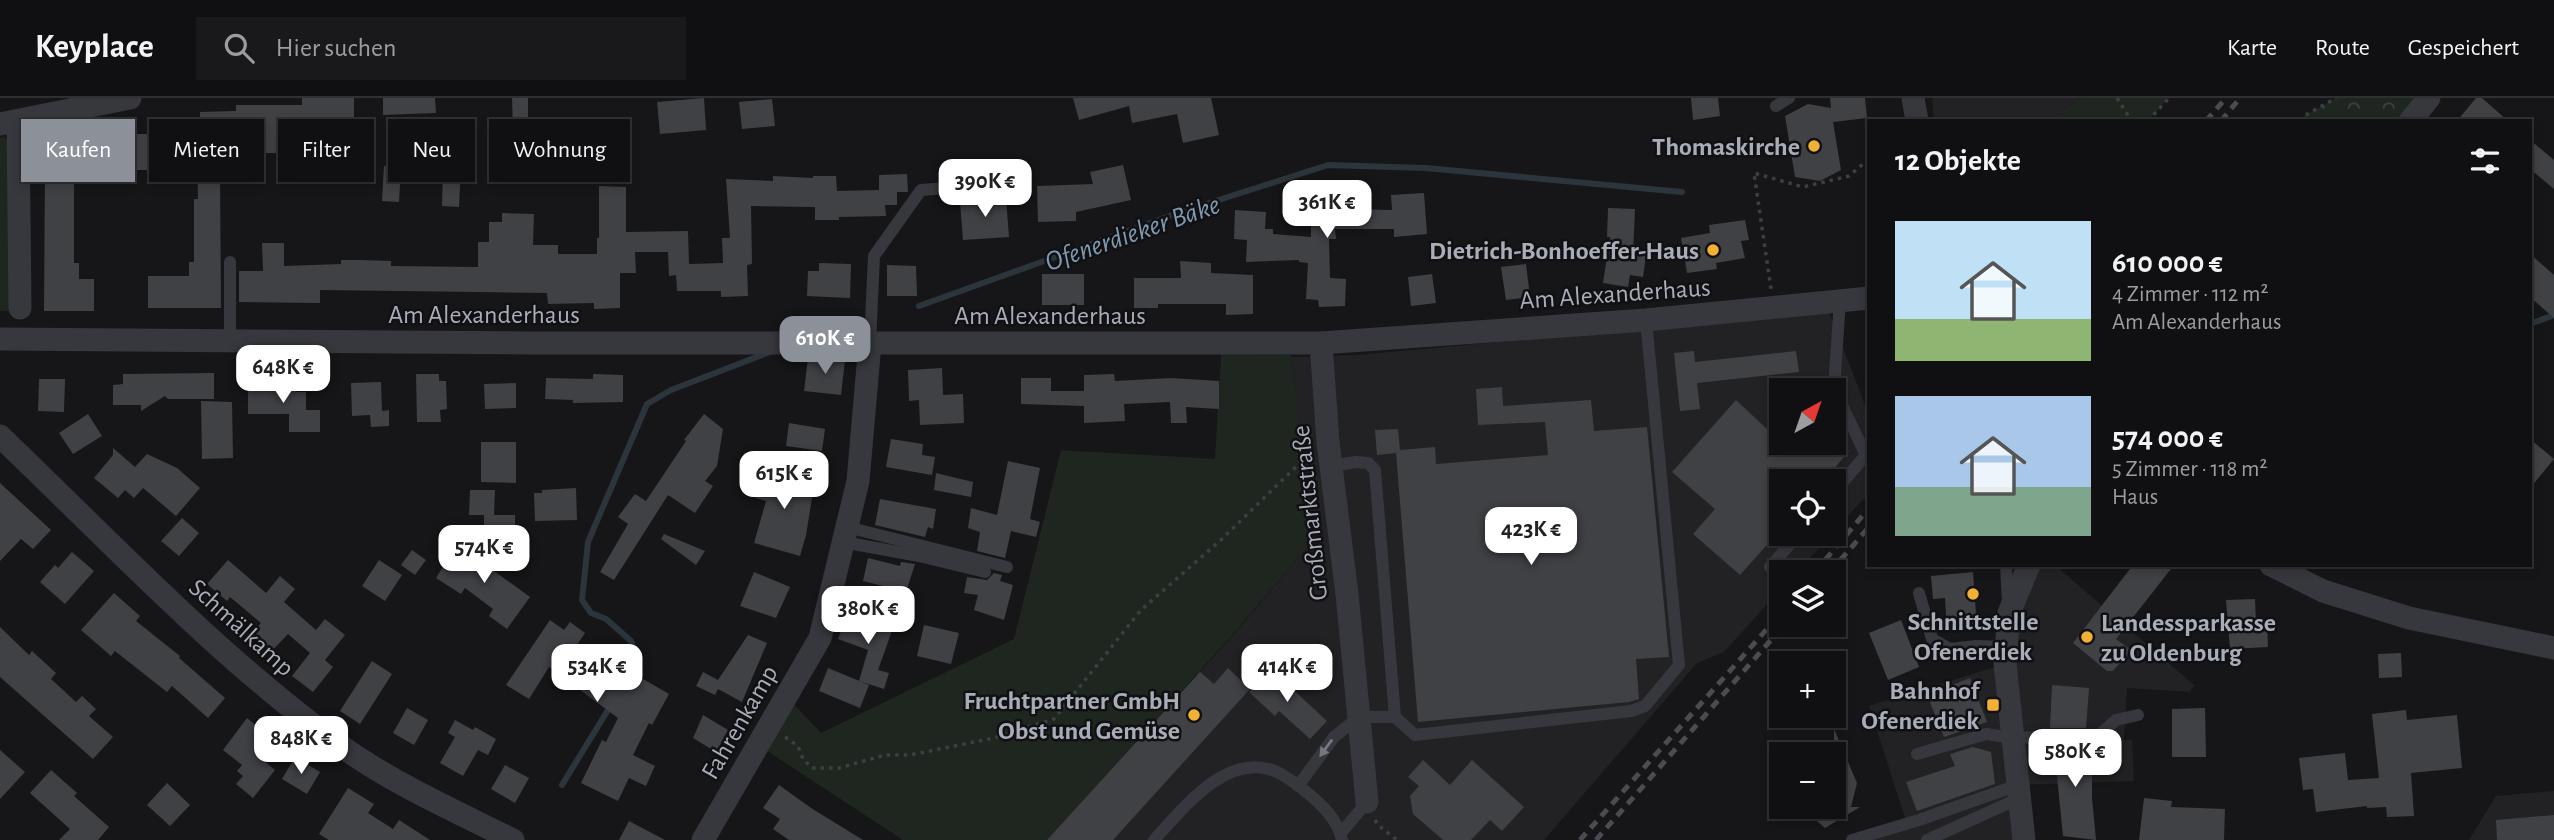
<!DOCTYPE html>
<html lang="de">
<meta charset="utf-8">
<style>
:root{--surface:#101012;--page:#19191b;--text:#f1f3f6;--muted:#9c9d9f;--line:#303032;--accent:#8c9099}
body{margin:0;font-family:"Alegreya Sans",sans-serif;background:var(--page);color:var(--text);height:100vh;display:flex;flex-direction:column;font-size:26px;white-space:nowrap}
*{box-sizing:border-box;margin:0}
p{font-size:23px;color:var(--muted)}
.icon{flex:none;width:38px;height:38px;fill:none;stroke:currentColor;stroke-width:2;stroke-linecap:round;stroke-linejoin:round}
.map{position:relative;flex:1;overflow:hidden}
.sheet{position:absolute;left:1867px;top:21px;width:665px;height:448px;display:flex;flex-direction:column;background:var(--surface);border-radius:0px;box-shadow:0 4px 10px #0003,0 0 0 2px var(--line)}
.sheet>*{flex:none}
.top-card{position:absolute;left:21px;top:21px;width:665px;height:63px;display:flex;gap:14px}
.needle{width:46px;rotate:40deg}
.buttons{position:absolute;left:1769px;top:280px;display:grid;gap:14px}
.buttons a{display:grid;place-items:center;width:77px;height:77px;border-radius:0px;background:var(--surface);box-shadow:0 4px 10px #0003,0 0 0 2px var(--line);font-size:35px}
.price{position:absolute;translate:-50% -60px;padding:0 16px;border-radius:14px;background:#fff;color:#222;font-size:23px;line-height:46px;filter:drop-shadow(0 2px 4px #0008)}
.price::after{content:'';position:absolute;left:50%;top:42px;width:21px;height:16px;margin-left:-10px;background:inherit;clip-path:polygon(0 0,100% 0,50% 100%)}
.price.current{background:var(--accent);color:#fff}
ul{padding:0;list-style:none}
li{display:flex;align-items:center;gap:21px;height:175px;padding:0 28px}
li span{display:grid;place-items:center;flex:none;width:196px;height:140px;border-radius:0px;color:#555}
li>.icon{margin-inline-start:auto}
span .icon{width:84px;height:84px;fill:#fffc;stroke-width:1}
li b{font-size:30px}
h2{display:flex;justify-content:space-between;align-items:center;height:84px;padding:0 28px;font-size:30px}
.chip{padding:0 24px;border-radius:0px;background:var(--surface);box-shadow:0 4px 10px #0003,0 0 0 2px var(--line);font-size:24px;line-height:63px}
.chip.current{background:var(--accent);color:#fff}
header{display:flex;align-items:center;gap:42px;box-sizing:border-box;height:98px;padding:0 35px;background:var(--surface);border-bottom:2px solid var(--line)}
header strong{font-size:33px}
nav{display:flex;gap:38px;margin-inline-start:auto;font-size:24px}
.search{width:490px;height:63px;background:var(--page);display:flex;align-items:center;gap:18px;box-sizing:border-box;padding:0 24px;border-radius:0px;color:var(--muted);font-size:26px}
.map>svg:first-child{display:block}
.built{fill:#222225;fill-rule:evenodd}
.green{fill:#1e261f}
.forest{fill:url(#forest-crowns)}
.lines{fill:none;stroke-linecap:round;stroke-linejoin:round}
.stream{stroke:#2c353c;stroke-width:6}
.building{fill:#404145}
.path{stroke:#3d3f44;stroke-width:3.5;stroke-dasharray:3.5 5;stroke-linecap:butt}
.lane{stroke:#37383d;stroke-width:12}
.street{stroke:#37383d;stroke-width:23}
.rail{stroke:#4a4c52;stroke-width:5;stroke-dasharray:9 7;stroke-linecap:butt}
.oneway{fill:#757881}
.poi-dot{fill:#f2b134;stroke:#111113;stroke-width:2.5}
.labels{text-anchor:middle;stroke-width:5;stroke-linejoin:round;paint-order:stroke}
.poi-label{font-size:26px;font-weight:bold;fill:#a8adb8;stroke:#111113;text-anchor:end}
.street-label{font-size:26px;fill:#a8adb8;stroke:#111113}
.water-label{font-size:28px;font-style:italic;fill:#7f9bb3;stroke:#111113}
</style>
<header>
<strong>Keyplace</strong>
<div class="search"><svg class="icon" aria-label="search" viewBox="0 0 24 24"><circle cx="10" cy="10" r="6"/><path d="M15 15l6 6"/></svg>Hier suchen</div>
<nav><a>Karte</a><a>Route</a><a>Gespeichert</a></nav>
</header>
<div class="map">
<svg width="2554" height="742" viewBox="0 0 2554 742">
<defs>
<pattern id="forest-crowns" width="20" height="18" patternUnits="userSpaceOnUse" patternTransform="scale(1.75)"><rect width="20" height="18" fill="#1e261f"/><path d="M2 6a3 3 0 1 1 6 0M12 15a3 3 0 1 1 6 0" fill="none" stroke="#3c433d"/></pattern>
</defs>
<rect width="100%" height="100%" fill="#161618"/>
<!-- built -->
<g class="built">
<path d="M1932,0H2081L2048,23H1934Z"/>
<path d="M1829,214L1869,317V395L1834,433V383H1782V436H1832L1797,474H1782L1781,491L1724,554L1697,565L1544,742H1047L1236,534L1314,441L1291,259L1357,257ZM1782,292H1834V345H1782Z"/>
<path d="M2037,467H2055L2194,587L2190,594L2127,590L2124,642H2132L2134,683L2019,687L2024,742H1867L1907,726L1869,608L2005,566L2012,515Z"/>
<path d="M2554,693V742H2469L2496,698Z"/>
</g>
<!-- green -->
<g class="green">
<path d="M2081,0H2169L2148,23H2048Z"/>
<path d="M4,38L14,52L10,213H0V40Z"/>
<path d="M1221,256L1291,257L1314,441L1236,533L1047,742H903L758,647L786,598L821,635L1014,541L1061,352L1215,361Z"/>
</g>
<!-- forest -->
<path class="forest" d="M2336,0H2430L2411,23H2300L2304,18Z"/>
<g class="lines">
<!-- stream -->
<g class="stream">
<path d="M919,208L1175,116L1328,67L1426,70L1682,94"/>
<path d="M2530,226L2554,217"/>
<path d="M622,589L636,567L637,559L631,543L606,521L591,515L582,502L588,444L647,306L671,292L770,254"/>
<path d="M562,687L611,607"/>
</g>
</g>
<!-- building -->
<g class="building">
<path d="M302,0H354V39H323L324,22H276V55H222L223,76H220L221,210H148V178H189V164H194V101H198L197,54L165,55V72H123L74,83V165H79V181H94V213H44L45,70L95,69L89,47L132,36H178V22L200,21V14L236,13V7H302Z"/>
<path d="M383,0H435L436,15L383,17Z"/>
<path d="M512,0H528V32H513Z"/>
<path d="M704,0L706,32L660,36L657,4Z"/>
<path d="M1073,0H1211L1219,37L1183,45L1177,16L1132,25L1129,8L1079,22Z"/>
<path d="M1691,0H1718L1720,18L1693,22Z"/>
<path d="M1830,0H1865L1867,20L1833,24L1841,72L1820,83L1795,79L1785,18L1808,6L1831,10Z"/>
<path d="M2476,0H2482L2508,23H2457Z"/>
<path d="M772,1L775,28L742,31L739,4Z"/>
<path d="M2530,42L2554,62V91L2530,71Z"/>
<path d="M443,67L461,68L459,109L442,108Z"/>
<path d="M1123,67L1131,102L1076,114V123L1038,124L1037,88L1093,86L1090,74Z"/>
<path d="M384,68L401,69L399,104L382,103Z"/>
<path d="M907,76L908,94H897V107H885L886,118L839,119V122H815V109L751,108L752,166L747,167L748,198L721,199V193H677L676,177L669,178L668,154H635L636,175H620V210L594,211V205L548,206L547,195L478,194L320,192V205L239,204V173H263L262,145H284V168L341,166V162H359L391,163V168L478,169V144H489V124H502V115L534,116L533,147H558V156H597V140H599V88L626,89V134L688,133L689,166L723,165L722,140H730L726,81L773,83V78L813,80V78H836L837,93L879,92V77Z"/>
<path d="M1424,95L1427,136L1394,139V131H1335L1336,141H1329L1330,180L1346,181L1345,208L1319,209L1318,202L1306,201L1308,165L1299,164V162L1246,164L1247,142L1234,141L1235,112L1266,114L1265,131H1273V136L1311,139V120L1333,119V102H1351L1352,111L1392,112L1391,97Z"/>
<path d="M1006,100L1009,139L963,142L960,104Z"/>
<path d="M1608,110L1635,111L1633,156L1646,158L1643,179L1630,177L1628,189L1603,185L1610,139H1607Z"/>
<path d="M1745,122L1749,142L1741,143L1745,160L1716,165L1717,171L1687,175L1681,140L1710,135L1709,127Z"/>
<path d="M2530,156L2554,177V220L2530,199Z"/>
<path d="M1180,163L1211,165V175L1253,177V216L1226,217V206H1158V210H1134V180H1181Z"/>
<path d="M819,165L851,166L850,200L807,198L808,173H819Z"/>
<path d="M1526,166L1530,199L1506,202L1501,169Z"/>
<path d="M887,167L916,168L917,198H887Z"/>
<rect x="1042" y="176" width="42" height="31"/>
<path d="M1432,176L1436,205L1411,208L1408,179Z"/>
<path d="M1694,253L1695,264L1796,253L1799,274L1697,285L1700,311L1680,313L1674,255Z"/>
<path d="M808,259L845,262L841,297L804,293Z"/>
<path d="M942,270L943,297L963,296L964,325L920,327L919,302L909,303L908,272Z"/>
<path d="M214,275V301H168L165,298L141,313V307H113V287L123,286V276Z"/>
<path d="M416,276H439V283H446L447,311L440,312L441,324H417Z"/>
<path d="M593,276L623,277V304L573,305V302L545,301L546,280L593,281Z"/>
<path d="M1114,276L1115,283L1171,280L1219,283V311L1186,309L1187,325H1171L1170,304L1124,306L1125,323L1084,325V308L1021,306V280H1051V293H1084V277Z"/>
<path d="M39,281H65L64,314L38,313Z"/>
<path d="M248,284H296V294H306V312H320V334H289V316H248Z"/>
<path d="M381,284L382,313L389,312V328L371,329L370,317L352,318L351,285Z"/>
<path d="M516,285V310L485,311L484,286Z"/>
<path d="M1502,289L1503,308L1591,302L1594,333L1647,329L1669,559L1636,561L1639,601L1629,604L1418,624L1396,355L1377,357L1375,332L1398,331L1400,352L1435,349L1436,366L1548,357L1545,324L1478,327L1476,291Z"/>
<path d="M1736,302L1782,345H1839L1849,353L1827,379L1826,383H1782V430L1740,477L1693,436L1715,411L1672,374Z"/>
<path d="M201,303L232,304L233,360L202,361Z"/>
<path d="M88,316L102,338L73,356L59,335Z"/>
<path d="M704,316L723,331L717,368L705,383L713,388L695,415L668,397L614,482L600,474L628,426L618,419L635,396L646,403L686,343L684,342Z"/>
<path d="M789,325L825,331L822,353L786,348Z"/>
<path d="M891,341L923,346L922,357L935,359L932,377L886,369Z"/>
<path d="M2530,341L2554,361L2530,390Z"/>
<path d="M481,344H516V385L481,384Z"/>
<path d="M113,350L135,369L147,356L177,370L200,390L176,418L143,390L134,400L125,392L118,400L94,380L113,357Z"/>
<path d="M1008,363L1040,370L1030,421L1040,424L1036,439L1011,433L1005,460L977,453L980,434L968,430L971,410L997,417Z"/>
<path d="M762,370L781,376V374L815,382L806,437L800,458L754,445L766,403L755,400Z"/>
<path d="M936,375L973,384L971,399L934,392Z"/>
<path d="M0,385L51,432L33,451L21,441L0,463Z"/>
<path d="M576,390L577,422L535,423L534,395H542V392Z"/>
<path d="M470,392H495L494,417H469Z"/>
<path d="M880,401L936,411L933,431L928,429L925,439L875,427Z"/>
<rect x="484" y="417" width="31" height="24"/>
<path d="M182,420L199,435L179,458L161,443Z"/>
<path d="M664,436L705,453L696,467L661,441Z"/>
<path d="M454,451H460L471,458L475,452L494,464L490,470L530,499L507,531L489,518L493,511L465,490L461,496L436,480Z"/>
<path d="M412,452L426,462L415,477L401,467Z"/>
<path d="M72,454L94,473L65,506L40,484L55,467L58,470Z"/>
<path d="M868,460L900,468L901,464L915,466L905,497L894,493L895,491L863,483Z"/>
<path d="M228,462L266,495L280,478L295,491L284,504L316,532L325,521L345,537L325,562L333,569L313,594L292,578L310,555L288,536L270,555L250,537L261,525L230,499L227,503L207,486Z"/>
<path d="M379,462L402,477L385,503L362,488Z"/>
<path d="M2133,467H2174L2116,541L2131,552L2113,573H2107L2073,545Z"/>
<path d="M754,474L790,489L776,520L740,508Z"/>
<path d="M1973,474L1977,530L1947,532L1945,500L1933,501L1931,478Z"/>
<path d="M994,475L1002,477L1000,483L1013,487L1004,522L974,512L978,497L964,495L967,479L987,482Z"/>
<path d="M114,495L140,518L136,523L180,558L179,560L225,600L208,620L172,588L167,594L115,553L111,558L81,532Z"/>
<path d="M2255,501L2256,525L2267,524L2268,549L2230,551L2226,502Z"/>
<path d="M848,514L893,530L878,572L889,575L884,591L859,583L868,552L838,541Z"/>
<path d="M550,522L564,532L570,524L585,535L577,547L633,588L638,578L669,596L652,627L649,625L633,657L655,668L646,688L629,680L618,703L581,685L602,642L606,644L618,620L549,569L529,601L506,587Z"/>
<path d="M1901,522L1919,569L1888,582L1869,535Z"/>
<path d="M924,527L959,535L951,566L917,558Z"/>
<path d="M0,529L29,557L32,553L56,575L51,581L76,604L82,598L96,611L89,618L113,639L93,661L0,579Z"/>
<path d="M748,537L767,545L742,604L718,591L715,597L696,588L703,574L718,582Z"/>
<path d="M2401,555L2402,579L2379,580L2378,556Z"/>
<path d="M372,563L392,576L360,626L340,613Z"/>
<path d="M828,570L869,587L860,610L819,593Z"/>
<path d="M1228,570L1250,591L1113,742H1047L1200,574L1214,586Z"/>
<path d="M1271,571L1327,623L1310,641L1279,613L1275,618L1249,594Z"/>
<path d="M1970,580L1987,624L1944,639L1927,597Z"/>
<path d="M2052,587L2089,590L2086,630H2050Z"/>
<path d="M407,610L428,622L414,647L393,635Z"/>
<path d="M2205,610L2206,659H2172V611Z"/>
<path d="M2406,612L2407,622L2457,617L2462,670L2411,675L2414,718L2387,719L2386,709L2367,710V708L2316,714L2313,691L2303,692L2299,660L2345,655L2348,682L2379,680L2372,616Z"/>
<path d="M703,617L728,632L716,654L693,640Z"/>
<path d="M247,620L271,639L257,657L275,672L253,700L236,686L243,678L237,673L242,667L223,652Z"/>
<path d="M455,622L473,632L475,629L496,641L488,657L478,652L463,678L440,665L455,639L448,635Z"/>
<path d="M1834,631L1857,685L1851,709H1860L1825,730L1801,709H1834Z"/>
<path d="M2092,647V700L2096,742L2063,738L2056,669H2049L2050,648Z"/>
<path d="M1973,649L1991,654L1995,686L1917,713L1906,684L1955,668L1950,656Z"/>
<path d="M0,652L25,674L0,701Z"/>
<path d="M295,659L320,674L307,696L282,681Z"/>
<path d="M1423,662L1450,687L1472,662L1524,709L1502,733L1490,722L1471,742H1443L1413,716L1410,698L1419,688L1408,679Z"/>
<path d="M505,667L529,680L515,705L491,691Z"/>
<path d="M51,672L77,695L74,698L109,729L98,742H59L70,731L30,695Z"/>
<path d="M167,685L190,707L170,728L147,707Z"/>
<path d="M779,687L811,710L863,742H789L773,731L780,721L763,710Z"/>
<path d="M348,690L374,706L368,715L393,731L399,722L430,742H329L319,736Z"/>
<path d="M2144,700L2172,703L2171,709L2225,711L2224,742H2139Z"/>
<path d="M2554,717V742H2497L2496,722Z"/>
<path d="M629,723L665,742H619Z"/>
</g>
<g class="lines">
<!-- path -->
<g class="path">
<path d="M2117,0L2131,22L2138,23"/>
<path d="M2148,23L2169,0"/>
<path d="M2300,23L2304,18L2336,0"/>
<path d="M1771,191L1754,75L1803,89L1849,78L1869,61"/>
<path d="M785,639L798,648L803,661L812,670H839L885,657H910L994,640L1054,621L1141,512L1222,441L1309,356"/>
<path d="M1375,722L1378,727L1397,742"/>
</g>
<!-- lane -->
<g class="lane">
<path d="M1776,8L1789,0"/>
<path d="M1840,202L1834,291L1866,357L1869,354"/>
<path d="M230,243V164"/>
<path d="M870,245L874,158L921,92L1000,86"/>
<path d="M1331,368L1356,364L1368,365L1375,372L1395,619L1415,637L1631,613L1645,608L1679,567L1646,222"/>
<path d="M1834,394L1866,357"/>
<path d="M847,429L1007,469"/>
<path d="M843,444L919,458L985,474"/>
<path d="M2006,467L2008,504"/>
<path d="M1770,469L1799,436"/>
<path d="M1919,495L1932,541L1950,551L1976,548L2006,549"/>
<path d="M1917,656L1986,636L2013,640L2098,638L2116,622L2138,617"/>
<path d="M1298,688L1334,639L1359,619H1395"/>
<path d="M1341,735L1367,704"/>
<path d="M1154,742C1182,712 1224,656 1272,672C1282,675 1295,685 1304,692C1320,705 1338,721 1342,742"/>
<path d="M1852,742L1919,722L2018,687"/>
<path d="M1927,742L2020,700"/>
</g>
<!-- street -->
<g class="street">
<path d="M1913,0L1917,23"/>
<path d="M18,23L20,210"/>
<path d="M2410,23L2429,0"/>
<path d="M0,26L130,0"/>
<path d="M0,241L532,245H1321L1646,222L1869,200"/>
<path d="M1321,245L1328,344L1347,496L1367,704"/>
<path d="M0,338C111,444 217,558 341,648C394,686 455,713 513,742"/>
<path d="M2271,467L2323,493L2409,520L2554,550"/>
<path d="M703,742L820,540L858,383L870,245"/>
<path d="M2024,742L2005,566L2009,515L2029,467"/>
</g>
<!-- rail -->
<g class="rail">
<path d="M2206,23L2226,0"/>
<path d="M2221,23L2240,0"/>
<path d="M1815,474L1869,410"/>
<path d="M1830,474L1869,429"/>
<path d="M1580,742L1782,514"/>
<path d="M1596,742L1784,527"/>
</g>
</g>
<!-- one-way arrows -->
<defs><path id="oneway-solid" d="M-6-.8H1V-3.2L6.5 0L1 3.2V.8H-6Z" transform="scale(1.75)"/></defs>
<use class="oneway" href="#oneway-solid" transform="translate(1326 650) rotate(126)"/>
<!-- markers -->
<g class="poi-dot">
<circle cx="1814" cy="48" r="7"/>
<circle cx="1713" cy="152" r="7"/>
<circle cx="1973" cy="496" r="7"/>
<circle cx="2087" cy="539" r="7"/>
<rect x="1986" y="600" width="14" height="14" rx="3.5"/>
<circle cx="1194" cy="617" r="7"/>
</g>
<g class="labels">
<!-- poi labels -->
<g class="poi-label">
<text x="1800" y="57">Thomaskirche</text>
<text x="1699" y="161">Dietrich-Bonhoeffer-Haus</text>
<text x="1973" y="532" text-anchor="middle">Schnittstelle<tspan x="1973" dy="30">Ofenerdiek</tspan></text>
<text x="2101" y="533" text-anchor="start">Landessparkasse<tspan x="2101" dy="30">zu Oldenburg</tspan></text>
<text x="1979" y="601">Bahnhof<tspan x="1979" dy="30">Ofenerdiek</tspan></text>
<text x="1180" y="611">Fruchtpartner GmbH<tspan x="1180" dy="30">Obst und Gemüse</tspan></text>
</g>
<!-- street labels -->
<g class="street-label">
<text transform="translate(1615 195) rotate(-4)" y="9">Am Alexanderhaus</text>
<text x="484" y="225">Am Alexanderhaus</text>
<text x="1050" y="226">Am Alexanderhaus</text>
<text transform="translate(1309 415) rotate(-96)" y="9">Großmarktstraße</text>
<text transform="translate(242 529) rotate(42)" y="9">Schmälkamp</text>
<text transform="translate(739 624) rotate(-60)" y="9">Fahrenkamp</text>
</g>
<!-- water labels -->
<g class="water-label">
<text transform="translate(1132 134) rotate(-19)" y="10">Ofenerdieker Bäke</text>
</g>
</g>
</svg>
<div class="buttons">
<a><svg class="needle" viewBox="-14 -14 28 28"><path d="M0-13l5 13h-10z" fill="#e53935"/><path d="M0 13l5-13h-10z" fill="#9c9d9f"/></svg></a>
<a><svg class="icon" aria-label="locate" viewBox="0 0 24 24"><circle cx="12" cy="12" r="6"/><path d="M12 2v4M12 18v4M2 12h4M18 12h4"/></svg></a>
<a><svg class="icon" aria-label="layers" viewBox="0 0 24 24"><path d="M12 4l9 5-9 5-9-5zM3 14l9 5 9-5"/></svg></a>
<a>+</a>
<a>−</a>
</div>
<b class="price" style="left:985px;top:121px">390K €</b>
<b class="price" style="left:1327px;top:142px">361K €</b>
<b class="price current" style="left:825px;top:278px">610K €</b>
<b class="price" style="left:283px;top:307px">648K €</b>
<b class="price" style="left:784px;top:413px">615K €</b>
<b class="price" style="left:1531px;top:469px">423K €</b>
<b class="price" style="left:484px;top:487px">574K €</b>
<b class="price" style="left:868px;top:548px">380K €</b>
<b class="price" style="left:597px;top:606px">534K €</b>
<b class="price" style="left:1287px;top:606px">414K €</b>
<b class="price" style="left:301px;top:678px">848K €</b>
<b class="price" style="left:2075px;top:691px">580K €</b>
<div class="top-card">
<a class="chip current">Kaufen</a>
<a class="chip">Mieten</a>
<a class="chip">Filter</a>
<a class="chip">Neu</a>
<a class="chip">Wohnung</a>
</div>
<section class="sheet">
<h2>12 Objekte<svg class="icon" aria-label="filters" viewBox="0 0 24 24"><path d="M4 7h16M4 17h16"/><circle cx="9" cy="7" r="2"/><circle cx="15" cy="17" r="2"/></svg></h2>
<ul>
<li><span style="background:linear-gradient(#bfe0f5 70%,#8fb573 0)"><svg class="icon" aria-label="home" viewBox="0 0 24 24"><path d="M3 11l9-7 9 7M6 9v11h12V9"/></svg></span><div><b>610 000 €</b><p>4 Zimmer · 112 m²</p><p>Am Alexanderhaus</p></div></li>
<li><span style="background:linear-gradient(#a9c7e8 65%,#7fa58c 0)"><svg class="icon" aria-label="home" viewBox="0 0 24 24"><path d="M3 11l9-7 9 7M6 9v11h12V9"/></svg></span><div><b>574 000 €</b><p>5 Zimmer · 118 m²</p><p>Haus</p></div></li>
</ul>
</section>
</div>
